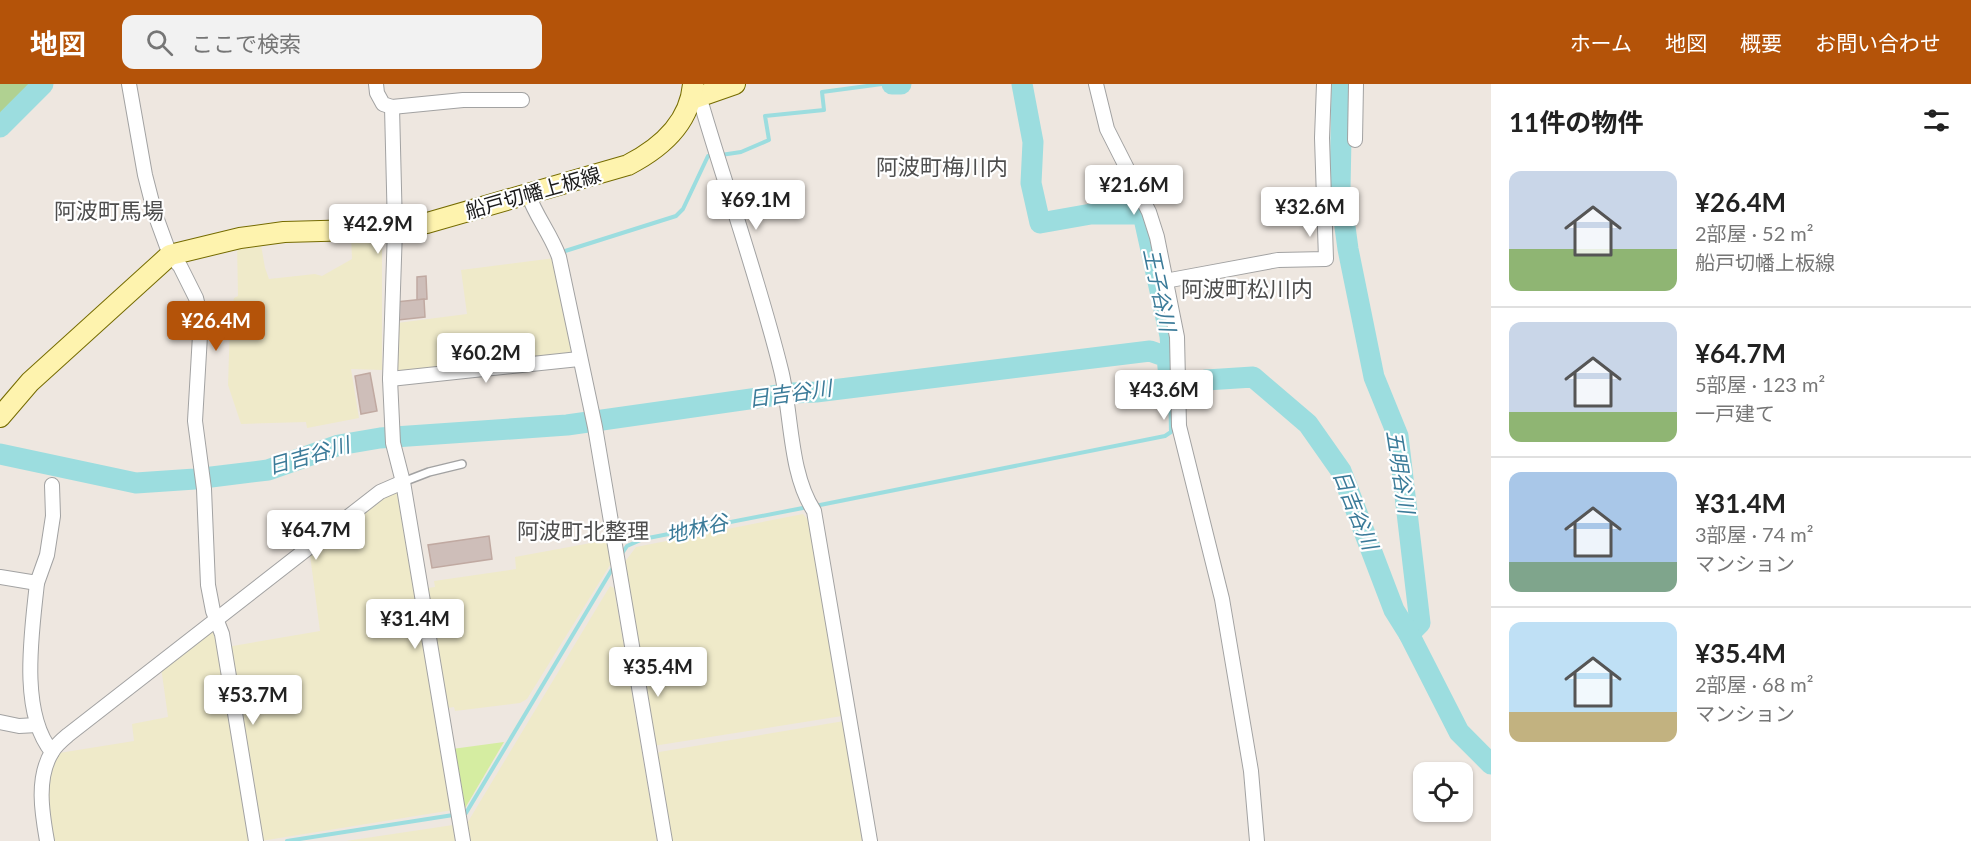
<!DOCTYPE html>
<html lang="ja">
<meta charset="utf-8">
<style>
:root{--surface:#fff;--page:#f2f2f2;--text:#222;--muted:#767676;--line:#e0e0e0;--accent:#b45309}
body{margin:0;font-family:Lato,"Noto Sans JP",sans-serif;background:var(--page);color:var(--text);height:100vh;display:flex;flex-direction:column;font-size:22px;white-space:nowrap}
*{box-sizing:border-box;margin:0}
p{font-size:20px;color:var(--muted)}
.icon{flex:none;width:33px;height:33px;fill:none;stroke:currentColor;stroke-width:2;stroke-linecap:round;stroke-linejoin:round}
.map{position:relative;flex:1;overflow:hidden}
.panel{display:flex;flex-direction:column;background:var(--surface);width:480px}
.panel>*{flex:none}
.controls{position:absolute;left:1413px;top:678px;display:grid;gap:12px}
.controls a{display:grid;place-items:center;width:60px;height:60px;border-radius:12px;background:var(--surface);box-shadow:0 2px 4px #0004;font-size:30px}
.price{position:absolute;translate:-50% -51px;padding:0 14px;border-radius:6px;background:#fff;color:#222;font-size:20px;line-height:39px;filter:drop-shadow(0 2px 3px #0008)}
.price::after{content:'';position:absolute;left:50%;top:36px;width:18px;height:14px;margin-left:-9px;background:inherit;clip-path:polygon(0 0,100% 0,50% 100%)}
.price.on{background:var(--accent);color:#fff}
ul{padding:0;list-style:none}
li{display:flex;align-items:center;gap:18px;height:150px;padding:0 18px}
li+li{border-top:2px solid var(--line)}
li span{display:grid;place-items:center;flex:none;width:168px;height:120px;border-radius:12px;color:#555}
li>.icon{margin-inline-start:auto}
span .icon{width:72px;height:72px;fill:#fffc;stroke-width:1}
li b{font-size:26px}
h2{display:flex;justify-content:space-between;align-items:center;height:72px;padding:0 18px;font-size:26px}
header{display:flex;align-items:center;gap:36px;box-sizing:border-box;height:84px;padding:0 30px;background:var(--accent);color:#fff}
header strong{font-size:28px}
nav{display:flex;gap:33px;margin-inline-start:auto;font-size:21px}
.search{width:420px;height:54px;background:var(--page);display:flex;align-items:center;gap:15px;box-sizing:border-box;padding:0 21px;border-radius:12px;color:var(--muted);font-size:22px}
main{display:flex;flex:1;min-height:0}
.map>svg:first-child{display:block}
.farmland{fill:#efeac9}
.grass{fill:#d5eda1}
.forest{fill:#b0d191}
.lines{fill:none;stroke-linecap:round;stroke-linejoin:round}
.stream{stroke:#9cdddf;stroke-width:4}
.river{stroke:#9cdddf;stroke-width:21}
.building{fill:#cebeb9;stroke:#c0a9a1;stroke-width:1.5}
.lane-casing{stroke:#a2a2a2;stroke-width:10}
.street-casing{stroke:#a2a2a2;stroke-width:16}
.secondary-casing{stroke:#756b00;stroke-width:22}
.lane{stroke:#fff;stroke-width:7}
.street{stroke:#fff;stroke-width:14}
.secondary{stroke:#fef3ae;stroke-width:20}
.labels{text-anchor:middle;stroke-width:4.5;stroke-linejoin:round;paint-order:stroke}
.street-label{font-size:20px;fill:#1b1b1b;stroke:#fff}
.water-label{font-size:21px;font-style:italic;fill:#3b7b99;stroke:#fff}
.quarter-label{font-size:22px;fill:#4e4e4e;stroke:#fff}
</style>
<header>
<strong>地図</strong>
<div class="search"><svg class="icon" aria-label="search" viewBox="0 0 24 24"><circle cx="10" cy="10" r="6"/><path d="M15 15l6 6"/></svg>ここで検索</div>
<nav><a>ホーム</a><a>地図</a><a>概要</a><a>お問い合わせ</a></nav>
</header>
<main>
<div class="map">
<svg width="1491" height="757" viewBox="0 0 1491 757">
<rect width="100%" height="100%" fill="#eee7e0"/>
<!-- farmland -->
<g class="farmland">
<path d="M351,150L380,154L382,157V286L351,285L359,334L307,344L306,338L241,340L228,301L230,239L234,214L238,212L237,159L260,155L265,184L269,195L315,190L322,192L352,175Z"/>
<path d="M555,174L572,266L568,271L407,290L395,287L397,239L467,230L461,186Z"/>
<path d="M385,409H397L453,726L261,757L227,563L320,547L310,471L317,468L316,462Z"/>
<path d="M803,430L810,438L842,632L653,662L624,479L636,463Z"/>
<path d="M607,456V460H610L613,473L610,481L527,615L520,619L455,627L454,623L448,624L428,504L435,503L434,497L516,485L515,473Z"/>
<path d="M610,502L614,504L657,757H469L466,741Z"/>
<path d="M213,542L250,757H51L45,717L48,693L59,669L134,657L132,640L168,633L161,583Z"/>
<path d="M844,637L862,757H669L655,675L659,668Z"/>
<path d="M453,741L455,757H346Z"/>
</g>
<!-- grass -->
<path class="grass" d="M504,658L464,726L452,665Z"/>
<!-- forest -->
<path class="forest" d="M0,0H35L0,35Z"/>
<g class="lines">
<!-- stream -->
<g class="stream">
<path d="M721,71L741,68L769,56L765,32L824,26L822,8L882,0"/>
<path d="M562,168L676,132L683,125L708,72H712"/>
<path d="M815,422L1165,352L1171,348L1170,304"/>
<path d="M621,471L627,462L643,455L808,423"/>
<path d="M287,757L466,729L614,482"/>
</g>
<!-- river -->
<g class="river">
<path d="M892,0H901"/>
<path d="M1022,0L1033,58L1031,99L1040,139L1091,130H1143L1170,252L1171,265L1167,273"/>
<path d="M1342,0L1340,106L1348,165L1374,293L1398,352L1420,539L1409,550"/>
<path d="M0,43L43,0"/>
<path d="M0,370L136,399L195,395L268,386L339,361L380,354L567,341L792,309L816,308L1150,267L1167,273L1170,304L1206,296L1253,293L1308,340L1341,387L1394,526L1409,550L1459,648L1491,680"/>
</g>
</g>
<!-- building -->
<g class="building">
<path d="M426,192L427,215L417,216V193Z"/>
<path d="M424,215L425,233L398,236L396,218Z"/>
<path d="M370,289L377,327L361,330L355,292Z"/>
<path d="M489,452L492,475L432,484L428,461Z"/>
</g>
<g class="lines">
<defs>
<path id="lane" d="M403,398L429,388L462,380"/>
<g id="street">
<path d="M129,0L145,91L155,130L170,171L180,182L196,214L201,234L195,337L204,405L208,501L213,527L222,550L256,757"/>
<path d="M376,0L377,9L383,20L392,23L395,145L390,295L393,359L403,398L463,757"/>
<path d="M1096,0L1107,45L1149,128L1157,153L1177,253L1179,342L1222,515L1251,687L1257,757"/>
<path d="M692,15L702,22C728,110 759,197 781,286C792,330 789,389 814,427L870,757"/>
<path d="M392,23L463,16H522"/>
<path d="M1355,56L1356,0"/>
<path d="M528,110C536,133 551,150 559,173L595,343L665,757"/>
<path d="M1165,197L1278,176L1326,175L1322,54L1324,0"/>
<path d="M390,295L579,275"/>
<path d="M0,493L37,499L47,471L53,432L52,401"/>
<path d="M37,499C32,547 19,628 52,668"/>
<path d="M0,638L19,642L37,641"/>
<path d="M47,757C42,729 36,694 52,668C55,662 62,656 68,651L380,408L403,398"/>
</g>
<g id="secondary">
<path d="M692,15L735,0"/>
<path d="M0,333L30,298L170,171L240,154L284,148L395,145L427,139L628,81C661,64 690,39 693,0"/>
</g>
</defs>
<!-- lane casing -->
<use href="#lane" class="lane-casing"/>
<!-- street casing -->
<use href="#street" class="street-casing"/>
<!-- secondary casing -->
<use href="#secondary" class="secondary-casing"/>
<!-- lane -->
<use href="#lane" class="lane"/>
<!-- street -->
<use href="#street" class="street"/>
<!-- secondary -->
<use href="#secondary" class="secondary"/>
</g>
<g class="labels">
<!-- street labels -->
<g class="street-label">
<text transform="translate(533 109) rotate(-16)" y="7">船戸切幡上板線</text>
</g>
<!-- water labels -->
<g class="water-label">
<text transform="translate(1159 206) rotate(78)" y="7">王子谷川</text>
<text transform="translate(790 310) rotate(-8)" y="7">日吉谷川</text>
<text transform="translate(309 372) rotate(-16)" y="7">日吉谷川</text>
<text transform="translate(1400 388) rotate(81)" y="7">五明谷川</text>
<text transform="translate(1355 426) rotate(68)" y="7">日吉谷川</text>
<text transform="translate(697 445) rotate(-13)" y="7">地林谷</text>
</g>
<!-- quarter labels -->
<g class="quarter-label">
<text x="942" y="91">阿波町梅川内</text>
<text x="109" y="135">阿波町馬場</text>
<text x="1247" y="213">阿波町松川内</text>
<text x="583" y="455">阿波町北整理</text>
</g>
</g>
</svg>
<div class="controls">
<a><svg class="icon" aria-label="locate" viewBox="0 0 24 24"><circle cx="12" cy="12" r="6"/><path d="M12 2v4M12 18v4M2 12h4M18 12h4"/></svg></a>
</div>
<b class="price" style="left:1134px;top:132px">¥21.6M</b>
<b class="price" style="left:756px;top:147px">¥69.1M</b>
<b class="price" style="left:1310px;top:154px">¥32.6M</b>
<b class="price" style="left:378px;top:171px">¥42.9M</b>
<b class="price on" style="left:216px;top:268px">¥26.4M</b>
<b class="price" style="left:486px;top:300px">¥60.2M</b>
<b class="price" style="left:1164px;top:337px">¥43.6M</b>
<b class="price" style="left:316px;top:477px">¥64.7M</b>
<b class="price" style="left:415px;top:566px">¥31.4M</b>
<b class="price" style="left:658px;top:614px">¥35.4M</b>
<b class="price" style="left:253px;top:642px">¥53.7M</b>
</div>
<section class="panel">
<h2>11件の物件<svg class="icon" aria-label="filters" viewBox="0 0 24 24"><path d="M4 7h16M4 17h16"/><circle cx="9" cy="7" r="2"/><circle cx="15" cy="17" r="2"/></svg></h2>
<ul>
<li><span style="background:linear-gradient(#c9d6e8 65%,#8fb573 0)"><svg class="icon" aria-label="home" viewBox="0 0 24 24"><path d="M3 11l9-7 9 7M6 9v11h12V9"/></svg></span><div><b>¥26.4M</b><p>2部屋 · 52 m²</p><p>船戸切幡上板線</p></div></li>
<li><span style="background:linear-gradient(#c9d6e8 75%,#8fb573 0)"><svg class="icon" aria-label="home" viewBox="0 0 24 24"><path d="M3 11l9-7 9 7M6 9v11h12V9"/></svg></span><div><b>¥64.7M</b><p>5部屋 · 123 m²</p><p>一戸建て</p></div></li>
<li><span style="background:linear-gradient(#a9c7e8 75%,#7fa58c 0)"><svg class="icon" aria-label="home" viewBox="0 0 24 24"><path d="M3 11l9-7 9 7M6 9v11h12V9"/></svg></span><div><b>¥31.4M</b><p>3部屋 · 74 m²</p><p>マンション</p></div></li>
<li><span style="background:linear-gradient(#bfe0f5 75%,#c2b280 0)"><svg class="icon" aria-label="home" viewBox="0 0 24 24"><path d="M3 11l9-7 9 7M6 9v11h12V9"/></svg></span><div><b>¥35.4M</b><p>2部屋 · 68 m²</p><p>マンション</p></div></li>
</ul>
</section>
</main>
